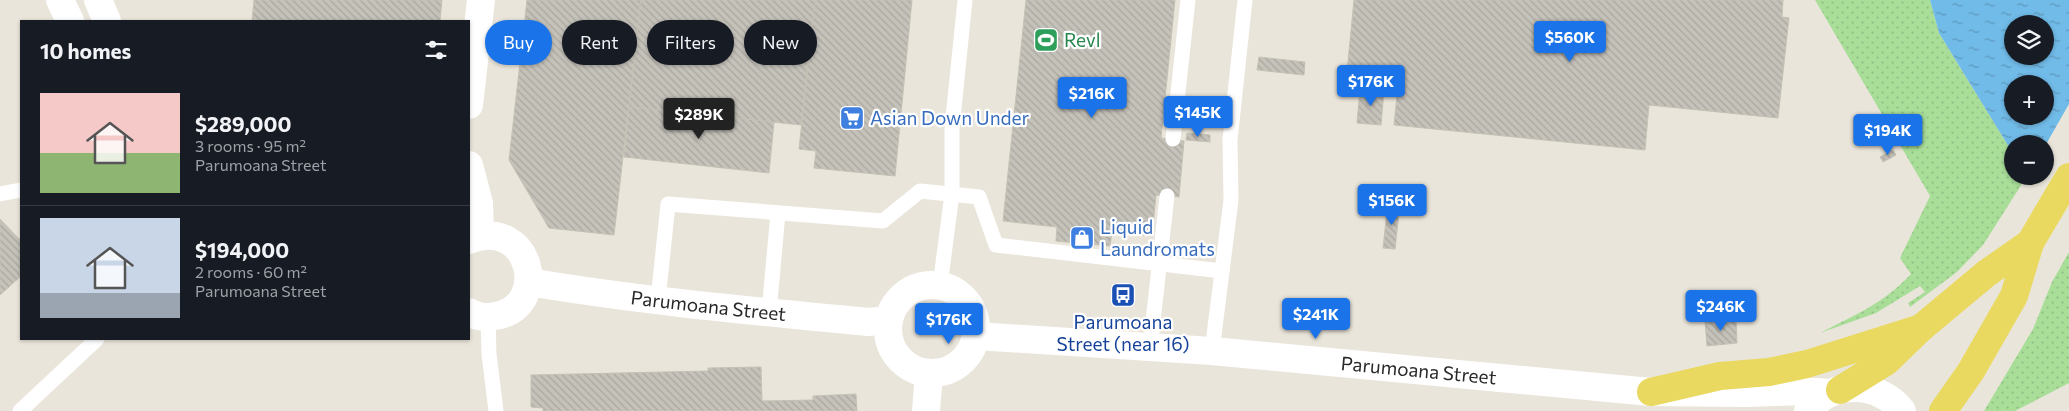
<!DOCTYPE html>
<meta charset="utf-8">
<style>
:root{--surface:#171b24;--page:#20242c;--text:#f1f3f6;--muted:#9ea1a6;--line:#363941;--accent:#1a73e8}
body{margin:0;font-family:Commissioner,sans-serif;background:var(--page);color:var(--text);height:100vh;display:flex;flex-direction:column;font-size:19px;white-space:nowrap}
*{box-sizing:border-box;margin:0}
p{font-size:16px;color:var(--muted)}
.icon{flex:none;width:28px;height:28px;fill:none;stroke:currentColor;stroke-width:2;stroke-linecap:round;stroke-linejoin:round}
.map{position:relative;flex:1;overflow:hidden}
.details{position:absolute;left:20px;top:20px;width:450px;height:320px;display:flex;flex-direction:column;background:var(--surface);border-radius:0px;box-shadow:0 1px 4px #0004}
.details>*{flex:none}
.hud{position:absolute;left:485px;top:20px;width:475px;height:45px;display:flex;gap:10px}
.fabs{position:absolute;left:2004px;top:15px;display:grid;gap:10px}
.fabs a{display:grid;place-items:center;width:50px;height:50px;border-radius:50%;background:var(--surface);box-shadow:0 1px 4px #0004;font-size:25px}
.price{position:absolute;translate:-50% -42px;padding:0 11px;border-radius:5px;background:var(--accent);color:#fff;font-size:16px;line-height:32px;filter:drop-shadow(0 1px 2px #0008)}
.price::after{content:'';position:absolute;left:50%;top:30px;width:15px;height:11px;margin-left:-8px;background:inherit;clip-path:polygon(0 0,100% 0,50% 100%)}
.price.active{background:#222;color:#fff}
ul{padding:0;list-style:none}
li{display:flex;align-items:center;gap:15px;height:125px;padding:0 20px}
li+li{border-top:1px solid var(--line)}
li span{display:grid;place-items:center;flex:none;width:140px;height:100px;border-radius:0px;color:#555}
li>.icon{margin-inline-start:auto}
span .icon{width:60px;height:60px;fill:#fffc;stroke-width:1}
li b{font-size:21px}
h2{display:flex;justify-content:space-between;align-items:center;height:60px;padding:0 20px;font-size:21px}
.tag{padding:0 18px;border-radius:22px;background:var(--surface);box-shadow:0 1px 4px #0004;font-size:18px;line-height:45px}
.tag.active{background:var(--accent);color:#fff}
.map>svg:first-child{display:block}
.green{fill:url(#green-dots)}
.water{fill:url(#water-ripples);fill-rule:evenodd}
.pier{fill:#eae5da}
.building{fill:url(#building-back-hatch);stroke:#c5c1b4}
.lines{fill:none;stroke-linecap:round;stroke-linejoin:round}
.service{stroke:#fff;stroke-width:15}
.minor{stroke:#fff;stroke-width:28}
.tertiary{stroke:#fff;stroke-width:28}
.secondary{stroke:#fff;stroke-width:28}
.primary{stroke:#e9d960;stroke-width:28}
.labels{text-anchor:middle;stroke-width:4.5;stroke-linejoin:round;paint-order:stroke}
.leisure-label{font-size:19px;fill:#27864d;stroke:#fff;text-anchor:start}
.shop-label{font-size:19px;fill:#366cbe;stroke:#fff;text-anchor:start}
.street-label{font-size:19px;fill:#282828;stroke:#fff}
.transit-label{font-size:19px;fill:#164399;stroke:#fff}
</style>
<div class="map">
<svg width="2069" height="411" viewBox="0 0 2069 411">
<defs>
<pattern id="green-dots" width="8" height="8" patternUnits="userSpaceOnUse" patternTransform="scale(1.25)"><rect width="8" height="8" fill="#a9de99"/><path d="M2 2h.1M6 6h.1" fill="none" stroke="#91be84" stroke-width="1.8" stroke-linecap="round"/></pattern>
<pattern id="water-ripples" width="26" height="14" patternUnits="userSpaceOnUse" patternTransform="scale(1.25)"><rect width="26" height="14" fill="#71bbe8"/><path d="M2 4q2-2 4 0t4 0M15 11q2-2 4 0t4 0" fill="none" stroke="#5d98bc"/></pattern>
<pattern id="building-back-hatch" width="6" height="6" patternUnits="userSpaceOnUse" patternTransform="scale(1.25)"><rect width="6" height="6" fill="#c5c2ba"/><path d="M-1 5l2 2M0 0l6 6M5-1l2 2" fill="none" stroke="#a9a7a0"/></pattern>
</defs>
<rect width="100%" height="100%" fill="#eae5da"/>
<!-- green -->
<g class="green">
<path d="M1815,0H1930L1939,33L2012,152V176H2027L1983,245L1957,272L1910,307L1908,303L1925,292L1920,286L1876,313L1820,333C1855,315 1884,303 1911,274L1900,258L1930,196Z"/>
<path d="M2069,252V383L2015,411H1984L2033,329L2052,282Z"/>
</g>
<!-- water -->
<path class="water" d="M1930,0H2069V240L2045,176V144H2012V152L1939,33ZM2012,24H2045V56H2012ZM2012,84H2045V116H2012Z"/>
<!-- pier -->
<path class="pier" d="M2069,104V242L2026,179L2027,176H2045V146Z"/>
<!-- building -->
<g class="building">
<path d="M254,0H442L440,21H252Z"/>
<path d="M527,0H641L614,235L549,228L509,160Z"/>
<path d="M641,0H815L801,125L629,107Z"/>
<path d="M815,0H912L895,176L814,168L816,151L799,149Z"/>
<path d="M1026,0H1175L1161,138L1184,141L1179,197L1156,195L1152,236L1112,232L1110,246L1056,241L1057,227L1003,221Z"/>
<path d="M1354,0H1783L1782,17L1789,18L1778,118L1649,105L1645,150L1394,125L1399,77L1347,72Z"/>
<path d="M1259,57L1305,62L1304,75L1257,70Z"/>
<path d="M1360,89L1384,90L1381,125L1357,123Z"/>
<path d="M629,107L774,122L769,173L624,157Z"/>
<path d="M1187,133L1210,135V142L1186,140Z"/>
<path d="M1893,150L1896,155L1883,162L1880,157Z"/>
<path d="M1388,202L1400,203L1395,249L1383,248Z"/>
<path d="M0,219L21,241V276L0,295Z"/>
<path d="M1736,319L1737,343L1707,346L1705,322Z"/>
<path d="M761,367L762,401L813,400V396L856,394L857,411H543V408L531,407V375L708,371V368Z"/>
</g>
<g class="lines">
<!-- service -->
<g class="service">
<path d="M1173,139L1188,0"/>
<path d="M0,194L21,190"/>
<path d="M940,286L952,194V128L965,0"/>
<path d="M658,300L668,204L883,221L920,191L979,197L996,245L1222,271"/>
<path d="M769,312L778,213"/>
<path d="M488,317L489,354L496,411"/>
<path d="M1150,348L1167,196"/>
<path d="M1212,351L1231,200L1230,140L1245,0"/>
<path d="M20,411L97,339"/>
</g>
<!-- minor -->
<g class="minor">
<path d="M469,105L481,0"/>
<path d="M469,165L479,203L480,235"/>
</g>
<!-- tertiary -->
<path class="tertiary" d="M926,411L929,373"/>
<!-- secondary -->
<g class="secondary">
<path d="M60,0L70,21"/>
<path d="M98,0L107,21"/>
<path d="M469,240C531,215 552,307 495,316C487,318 476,317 469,312"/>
<path id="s1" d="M529,282C641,301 755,311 868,322L889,320"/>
<circle cx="932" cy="329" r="44"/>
<path id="s2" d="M976,336L1212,351L1651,392L1747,393L1802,391L1830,393"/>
<path d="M1808,411C1831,380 1879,381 1902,411"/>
</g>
<!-- primary -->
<g class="primary">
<path d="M1840,390L1887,361L1921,328L1987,273L2030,243"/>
<path d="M1651,392L1720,376L1769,372L1807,364L1921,328"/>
<path d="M1943,411L1971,371L2014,296L2030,243L2069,177"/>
</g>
</g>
<!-- icons -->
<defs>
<symbol id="stadium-square" viewBox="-11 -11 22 22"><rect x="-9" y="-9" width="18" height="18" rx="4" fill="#2e9e5b" stroke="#fff"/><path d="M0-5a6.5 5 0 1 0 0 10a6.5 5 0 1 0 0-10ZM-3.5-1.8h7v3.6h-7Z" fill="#fff"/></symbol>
<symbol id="supermarket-square" viewBox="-11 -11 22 22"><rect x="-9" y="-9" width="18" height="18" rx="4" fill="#3f7fe0" stroke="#fff"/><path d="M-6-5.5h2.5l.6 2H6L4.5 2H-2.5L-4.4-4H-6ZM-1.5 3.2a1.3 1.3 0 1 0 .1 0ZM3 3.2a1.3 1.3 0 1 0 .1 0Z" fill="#fff"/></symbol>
<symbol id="shop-square" viewBox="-11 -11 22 22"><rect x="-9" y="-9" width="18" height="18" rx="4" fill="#3f7fe0" stroke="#fff"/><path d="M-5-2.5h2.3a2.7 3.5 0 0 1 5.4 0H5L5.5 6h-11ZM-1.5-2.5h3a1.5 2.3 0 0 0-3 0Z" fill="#fff"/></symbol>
<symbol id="bus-square" viewBox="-11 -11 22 22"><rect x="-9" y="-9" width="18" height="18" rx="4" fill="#1a4fb4" stroke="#fff"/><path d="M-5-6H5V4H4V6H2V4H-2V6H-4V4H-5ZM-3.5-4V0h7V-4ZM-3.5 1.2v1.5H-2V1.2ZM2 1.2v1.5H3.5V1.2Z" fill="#fff"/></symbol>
</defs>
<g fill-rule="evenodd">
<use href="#stadium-square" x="1032" y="26" width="28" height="28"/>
<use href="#supermarket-square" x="838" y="104" width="28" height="28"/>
<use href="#shop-square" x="1068" y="224" width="28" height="28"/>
<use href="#bus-square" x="1109" y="281" width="28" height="28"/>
</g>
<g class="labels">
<!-- leisure labels -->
<g class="leisure-label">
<text x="1064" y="47">Revl</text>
</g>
<!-- shop labels -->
<g class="shop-label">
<text x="870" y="125">Asian Down Under</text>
<text x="1100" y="234">Liquid<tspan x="1100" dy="22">Laundromats</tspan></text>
</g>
<!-- street labels -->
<g class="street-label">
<text dy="7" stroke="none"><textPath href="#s1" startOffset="181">Parumoana Street</textPath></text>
<text dy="7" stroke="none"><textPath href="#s2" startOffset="444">Parumoana Street</textPath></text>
</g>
<!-- transit labels -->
<g class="transit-label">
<text x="1123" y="329">Parumoana<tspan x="1123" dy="22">Street (near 16)</tspan></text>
</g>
</g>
</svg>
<div class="fabs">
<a><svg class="icon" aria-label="layers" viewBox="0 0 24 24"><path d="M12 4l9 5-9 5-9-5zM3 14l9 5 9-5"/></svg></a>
<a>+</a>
<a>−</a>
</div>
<b class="price" style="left:1570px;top:63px">$560K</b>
<b class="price" style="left:1371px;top:107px">$176K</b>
<b class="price" style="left:1092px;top:119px">$216K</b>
<b class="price" style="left:1198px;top:138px">$145K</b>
<b class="price active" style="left:699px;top:140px">$289K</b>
<b class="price" style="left:1888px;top:156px">$194K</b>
<b class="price" style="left:1392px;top:226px">$156K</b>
<b class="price" style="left:1721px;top:332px">$246K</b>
<b class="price" style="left:1316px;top:340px">$241K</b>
<b class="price" style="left:949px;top:345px">$176K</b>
<div class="hud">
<a class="tag active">Buy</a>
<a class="tag">Rent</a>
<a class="tag">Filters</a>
<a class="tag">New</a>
</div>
<section class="details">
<h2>10 homes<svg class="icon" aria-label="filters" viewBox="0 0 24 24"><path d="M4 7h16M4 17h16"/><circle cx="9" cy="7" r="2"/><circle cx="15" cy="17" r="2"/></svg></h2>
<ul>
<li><span style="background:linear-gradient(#f6c9c9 60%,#8fb573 0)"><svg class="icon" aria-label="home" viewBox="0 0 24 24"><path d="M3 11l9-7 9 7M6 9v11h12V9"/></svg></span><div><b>$289,000</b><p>3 rooms · 95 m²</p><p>Parumoana Street</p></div></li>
<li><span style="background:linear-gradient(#c9d6e8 75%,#9aa5b1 0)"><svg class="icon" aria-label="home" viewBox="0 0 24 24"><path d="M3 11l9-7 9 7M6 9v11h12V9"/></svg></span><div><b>$194,000</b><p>2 rooms · 60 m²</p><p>Parumoana Street</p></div></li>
</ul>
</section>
</div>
